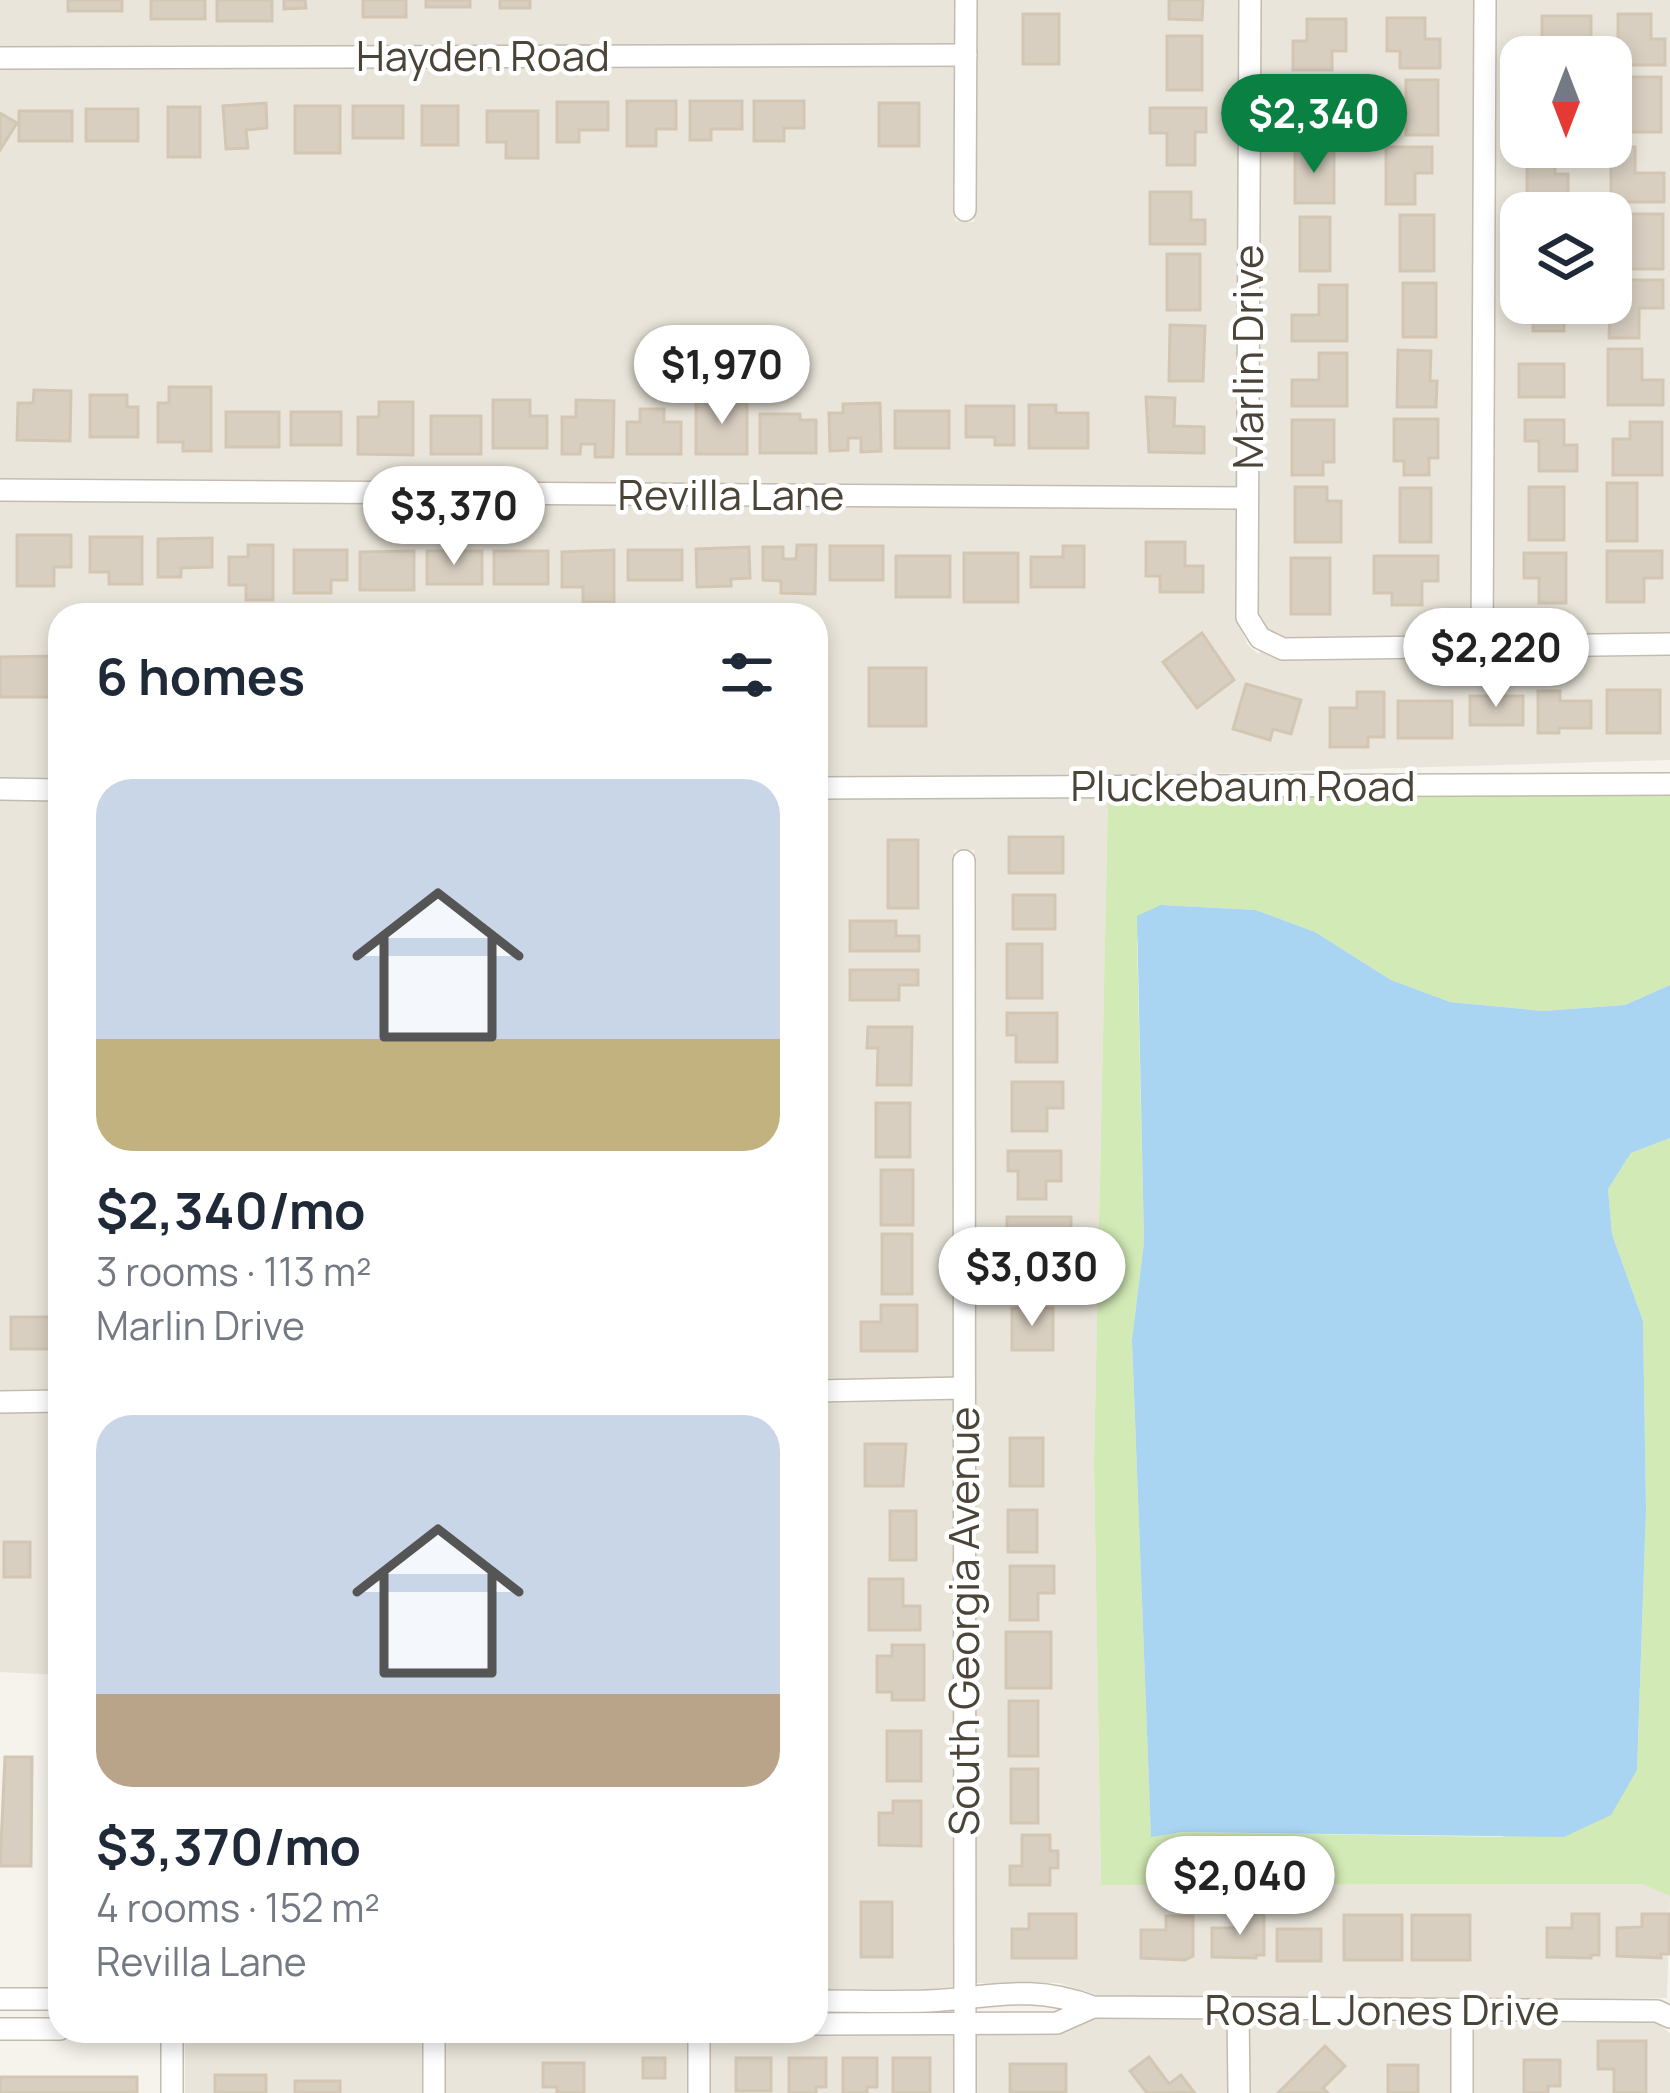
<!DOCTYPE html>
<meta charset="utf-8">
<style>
:root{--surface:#fff;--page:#f2f2f3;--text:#1f2937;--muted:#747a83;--accent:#0b8043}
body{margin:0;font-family:Manrope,sans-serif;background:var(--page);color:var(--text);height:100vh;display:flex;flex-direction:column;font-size:45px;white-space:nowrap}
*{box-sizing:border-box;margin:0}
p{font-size:39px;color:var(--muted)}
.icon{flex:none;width:66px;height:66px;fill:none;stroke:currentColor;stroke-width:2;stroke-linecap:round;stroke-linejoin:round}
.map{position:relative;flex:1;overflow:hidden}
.details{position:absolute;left:48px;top:603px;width:780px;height:1440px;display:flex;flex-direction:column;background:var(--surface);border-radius:36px;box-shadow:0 6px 18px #0003}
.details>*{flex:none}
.needle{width:78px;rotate:180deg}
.fabs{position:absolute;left:1500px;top:36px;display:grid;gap:24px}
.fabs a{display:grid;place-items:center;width:132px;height:132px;border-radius:24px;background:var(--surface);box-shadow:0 6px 18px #0003;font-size:60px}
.price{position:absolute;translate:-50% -102px;padding:0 27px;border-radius:42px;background:#fff;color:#222;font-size:39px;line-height:78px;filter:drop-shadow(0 3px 6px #0008)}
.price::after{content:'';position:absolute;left:50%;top:72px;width:36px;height:27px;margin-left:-18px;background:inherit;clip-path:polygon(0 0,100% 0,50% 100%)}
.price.active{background:var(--accent);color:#fff}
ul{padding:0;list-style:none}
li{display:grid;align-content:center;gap:24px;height:636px;padding:0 48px}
li span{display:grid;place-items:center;height:372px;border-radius:36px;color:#555}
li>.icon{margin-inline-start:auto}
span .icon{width:216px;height:216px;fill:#fffc;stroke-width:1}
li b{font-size:51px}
h2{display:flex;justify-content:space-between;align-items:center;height:144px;padding:0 48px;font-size:51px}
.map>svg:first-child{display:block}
.residential{fill:#eae5da;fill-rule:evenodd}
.green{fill:#d2eab5}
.water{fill:#a9d4f2}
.building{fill:#d8cfc1;stroke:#d3c7b4;stroke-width:3}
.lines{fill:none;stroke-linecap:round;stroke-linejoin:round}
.minor-casing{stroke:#c2bbae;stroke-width:24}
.minor{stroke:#fff;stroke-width:21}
.labels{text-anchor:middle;stroke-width:9;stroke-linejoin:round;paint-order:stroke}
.street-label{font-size:42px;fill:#4b4439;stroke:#fff}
</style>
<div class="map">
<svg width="1670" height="2093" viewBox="0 0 1670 2093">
<rect width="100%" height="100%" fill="#f6f3ec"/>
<!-- residential -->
<g class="residential">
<path d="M0,0H956V44L0,46Z"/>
<path d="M976,0H1240L1237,486L0,478V69L956,67L955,221L974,222Z"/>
<path d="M1260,0H1475L1472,635L1285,637L1267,629L1257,614Z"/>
<path d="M1495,0H1670V633L1492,635ZM1521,57H1611V147H1521ZM1521,213H1611V303H1521Z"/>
<path d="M0,501L1237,509V617L1247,644L1258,654L1261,651L1283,661L1670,656V760L1160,775L816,776V615H60V778L0,777Z"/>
<path d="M1108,798L1094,1463L1101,1885L1643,1884L1670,1896L1667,1998L1462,2001L1100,1996L1059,1983H976L974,850H954V1377L816,1380V799Z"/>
<path d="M0,800L60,801V1389L0,1390Z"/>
<path d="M954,1400L956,1986L932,1989H816V1403Z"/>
<path d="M60,1412V1675L0,1672V1413Z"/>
<path d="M1093,2019L1228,2020V2093H975L976,2035H1057Z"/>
<path d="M1248,2020L1452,2024V2093H1249Z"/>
<path d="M1655,2022L1670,2033V2093H1472V2024Z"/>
<path d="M956,2035L955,2093H709V2036Z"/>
<path d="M689,2036V2093H445L444,2038Z"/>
<path d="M424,2038V2093H185V2040Z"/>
</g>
<!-- green -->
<path class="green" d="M1670,795V985L1625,1005L1543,1011L1450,1002L1391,980L1315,932L1256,910L1162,905L1137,940L1144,1242L1132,1340L1151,1836L1182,1832L1502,1837L1637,1770L1646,1509L1643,1321L1612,1234L1608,1189L1631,1153L1670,1138V1896L1642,1884L1101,1885L1094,1463L1108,798Z"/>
<!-- water -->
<path class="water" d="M1161,905L1256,910L1315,932L1391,980L1450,1002L1543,1011L1625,1005L1670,985V1138L1631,1153L1608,1189L1612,1234L1643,1321L1646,1509L1637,1770L1611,1815L1564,1837L1182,1832L1151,1837L1132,1340L1144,1242L1137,916Z"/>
<!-- building -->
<g class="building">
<rect x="68" y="0" width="54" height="11"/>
<rect x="151" y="0" width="54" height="19"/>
<rect x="217" y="0" width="55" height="21"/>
<path d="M284,0H305L306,8L284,9Z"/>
<rect x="363" y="0" width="43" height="17"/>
<rect x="426" y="0" width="44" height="7"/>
<rect x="500" y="0" width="30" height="8"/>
<path d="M1169,0H1203L1202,20L1169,19Z"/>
<rect x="1023" y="14" width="36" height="50"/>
<path d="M1618,14H1651V39H1665V65H1618Z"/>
<path d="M1542,16H1591V42H1572V57H1527V38H1542Z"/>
<path d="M1387,18H1425V39H1440V68H1400V51H1387Z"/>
<path d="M1307,19H1346V51H1332V70H1293V41H1307Z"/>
<rect x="1167" y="36" width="35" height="54"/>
<path d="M1617,77H1661V132H1626V117H1617Z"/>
<rect x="1406" y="80" width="32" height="55"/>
<path d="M1294,82H1326V108H1341V137H1294Z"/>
<path d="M627,101H676V129H656V146H627Z"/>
<path d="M690,101H742V129H711V140H690Z"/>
<path d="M754,101H804V128H784V141H754Z"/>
<path d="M557,102H608V130H579V142H557Z"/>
<path d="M266,103L267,128L246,130L248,148L226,149L223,106Z"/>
<rect x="879" y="103" width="40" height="43"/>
<rect x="295" y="106" width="45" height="47"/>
<rect x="353" y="106" width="50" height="32"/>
<rect x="422" y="106" width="36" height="39"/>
<rect x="168" y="107" width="32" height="50"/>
<path d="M1150,108H1206V132H1195V165H1167V133H1150Z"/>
<rect x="86" y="109" width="52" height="32"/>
<rect x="19" y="111" width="53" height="30"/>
<path d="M487,111H538V158H506V142H487Z"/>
<path d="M0,113L17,123L0,150Z"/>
<path d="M1386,147H1432V173H1415V204H1386Z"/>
<path d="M1611,147H1635V173H1664V202H1611Z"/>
<rect x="1295" y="148" width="39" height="55"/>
<path d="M1527,148H1555V174H1568V201H1527Z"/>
<path d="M1150,192H1191V220H1205V244H1150Z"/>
<rect x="1629" y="214" width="34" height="55"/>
<rect x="1400" y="215" width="34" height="56"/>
<rect x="1300" y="217" width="30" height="54"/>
<rect x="1167" y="254" width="33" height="56"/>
<path d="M1611,280H1663V308H1639V338H1609Z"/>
<rect x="1403" y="283" width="33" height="54"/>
<path d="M1319,285H1347V341H1292V315H1319Z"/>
<rect x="1533" y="303" width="31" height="28"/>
<path d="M1170,325L1205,326L1203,381H1169Z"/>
<path d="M1608,349H1642V380H1663V405H1608Z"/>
<path d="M1398,350L1431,351L1430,381H1437L1436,407H1397Z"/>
<path d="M1319,353H1347V406H1292V380H1319Z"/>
<rect x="1519" y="364" width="45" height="33"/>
<path d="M169,387H211V451H183V442H158V403H169Z"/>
<path d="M34,390L71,391L70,441L17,440L18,403H33Z"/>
<path d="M90,395H127V407H138V437H90Z"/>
<path d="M1146,397L1175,398L1174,426L1204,427V453L1149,452Z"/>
<path d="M493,400H530V416H547V448H493Z"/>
<path d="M576,400L614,401L613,457H595V444H581L580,454H562V417H576Z"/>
<rect x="696" y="400" width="51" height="54"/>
<path d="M379,402H413V455L358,454V417H379Z"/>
<path d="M880,403L881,451L861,452V438H848V450L830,451L829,413H843V404Z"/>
<path d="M1029,405H1056V413H1088V448H1029Z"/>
<path d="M966,406H1014V445H995V437H966Z"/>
<path d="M640,409H664V422H681V454H627V422H640Z"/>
<rect x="895" y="411" width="54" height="37"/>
<rect x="226" y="412" width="53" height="35"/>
<rect x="291" y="412" width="50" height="33"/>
<path d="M760,414H800V420H816V453H760Z"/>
<rect x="431" y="416" width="50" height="38"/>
<path d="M1394,419H1438V458H1429V475H1404V461H1394Z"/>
<path d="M1292,420H1334V462H1323V475H1292Z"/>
<path d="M1525,420H1564V445H1577V471H1539V441H1525Z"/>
<path d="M1630,422H1662V475H1613V439H1630Z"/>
<rect x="1607" y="483" width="30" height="58"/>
<path d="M1295,487H1327V501H1341V542H1295Z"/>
<rect x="1529" y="487" width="35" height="53"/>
<rect x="1400" y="488" width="31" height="54"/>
<path d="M17,535H71V567H54V586H17Z"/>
<path d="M90,537H142V584H109V572H90Z"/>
<path d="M212,538V567L181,568V577H158V539Z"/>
<path d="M1146,542H1185V566H1203V592H1160V576H1146Z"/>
<path d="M248,545H273V600H246V585H229V557H248Z"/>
<path d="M797,545H816L815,594L781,593V581L763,580V547H783V559H796Z"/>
<rect x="830" y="546" width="53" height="34"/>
<path d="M1063,546H1084V587H1031V557H1063Z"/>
<path d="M749,547L750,578L731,579V586L697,587L696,549Z"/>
<path d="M294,550H347V580H331V593H294Z"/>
<path d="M614,550V602H583V587H562V552Z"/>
<rect x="628" y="550" width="54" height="30"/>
<path d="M414,551V590H360V552Z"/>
<rect x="427" y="551" width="55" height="33"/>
<rect x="494" y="551" width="54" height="33"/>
<path d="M1607,551H1662V578H1644V602H1607Z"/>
<rect x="964" y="553" width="54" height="49"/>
<path d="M1524,553H1566V603H1539V578H1524Z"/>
<rect x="896" y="556" width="54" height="41"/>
<path d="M1374,556H1438V581H1422V605H1392V593H1374Z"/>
<rect x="1291" y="558" width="39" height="56"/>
<path d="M1202,633L1234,680L1197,708L1163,662Z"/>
<path d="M57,642H60V757H54L53,697H0V657L57,656Z"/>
<rect x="869" y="668" width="57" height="58"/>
<path d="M1246,684L1301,700L1291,734L1273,729L1270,740L1233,729Z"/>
<rect x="1607" y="690" width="53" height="43"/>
<path d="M1538,691H1560V701H1591V728H1559V733H1538Z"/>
<path d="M1357,692H1384V737H1368V747H1330V708H1357Z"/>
<rect x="1470" y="696" width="53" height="29"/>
<rect x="1398" y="701" width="54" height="37"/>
<rect x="1009" y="837" width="54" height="36"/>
<rect x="888" y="840" width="30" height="68"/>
<rect x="1013" y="895" width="42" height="34"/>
<path d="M850,921H896V936H919V951H850Z"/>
<rect x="1007" y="944" width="35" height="54"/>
<path d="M850,970H918V985H899V1000H850Z"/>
<path d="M1007,1013H1057V1062H1016V1035H1007Z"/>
<path d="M868,1027H912L911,1085H877L878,1048H867Z"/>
<path d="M1012,1082H1063V1108H1047V1131H1012Z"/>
<rect x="876" y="1103" width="34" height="54"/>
<path d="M1008,1151H1061V1181H1046V1199H1018V1171H1008Z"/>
<rect x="881" y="1170" width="32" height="55"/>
<path d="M1007,1217H1071V1248H1037V1266H1007Z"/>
<rect x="882" y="1234" width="30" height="60"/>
<path d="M881,1305H917V1351H861V1322H881Z"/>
<rect x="1012" y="1308" width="41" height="42"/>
<rect x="11" y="1317" width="49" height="32"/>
<rect x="1010" y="1438" width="33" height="48"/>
<path d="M865,1444H906L903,1486H865Z"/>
<rect x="1008" y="1510" width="29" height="42"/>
<rect x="890" y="1511" width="26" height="49"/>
<rect x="4" y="1542" width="26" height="35"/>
<path d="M1010,1566H1054V1593H1038V1620H1010Z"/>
<path d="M869,1579H903V1606H920V1630H869Z"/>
<rect x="1006" y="1632" width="45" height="56"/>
<path d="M892,1645H924V1700H892V1692H877V1656H892Z"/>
<rect x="1009" y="1701" width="29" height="55"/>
<rect x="887" y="1731" width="34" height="50"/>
<path d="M5,1757H32L31,1866H0Z"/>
<rect x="1011" y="1769" width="27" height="54"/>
<path d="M893,1801H921V1846L879,1845V1813H893Z"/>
<path d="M1022,1835H1050V1851H1058V1868H1050V1885H1010V1866H1022Z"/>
<rect x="861" y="1902" width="31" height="55"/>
<path d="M1029,1914H1076V1958H1012V1929H1029Z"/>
<path d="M1236,1914H1264V1955H1256V1958L1212,1957V1928H1236Z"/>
<path d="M1572,1914H1599V1955H1591V1958L1547,1957V1928H1572Z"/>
<path d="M1642,1914H1669V1954H1661V1958L1617,1956V1928L1642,1927Z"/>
<rect x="1344" y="1915" width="58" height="45"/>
<rect x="1412" y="1915" width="58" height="45"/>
<path d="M1166,1916H1193V1956L1185,1960L1141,1958V1930H1166Z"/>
<rect x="1277" y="1929" width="44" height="32"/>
<path d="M1598,2041H1646V2093H1614V2069H1598Z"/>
<path d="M1325,2046L1345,2066L1323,2088L1328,2093H1278Z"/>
<path d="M1149,2057L1169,2084L1181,2075L1194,2092L1147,2093L1130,2071Z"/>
<rect x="643" y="2058" width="22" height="20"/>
<rect x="736" y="2058" width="35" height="33"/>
<path d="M789,2058H826V2087H816V2093H789Z"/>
<path d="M843,2058H877V2087H867V2093H843Z"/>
<rect x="893" y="2058" width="37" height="35"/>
<path d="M1524,2060H1560V2086H1548V2093H1524Z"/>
<path d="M543,2063H584V2093H557V2087H543Z"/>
<rect x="1010" y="2064" width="56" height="28"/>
<rect x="1388" y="2065" width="30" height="28"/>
<rect x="215" y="2075" width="51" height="18"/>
<rect x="0" y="2077" width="137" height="16"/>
<rect x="295" y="2081" width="45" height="12"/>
</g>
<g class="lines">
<defs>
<g id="minor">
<path d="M1250,0L1247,617L1260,638L1283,649L1670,644"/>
<path d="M0,58L966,55"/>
<path d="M965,210L966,0"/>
<path d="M0,490L1247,498"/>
<path d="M1482,647L1485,0"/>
<path d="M816,788L1670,784"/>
<path d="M0,789L60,790"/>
<path d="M964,861L965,2093"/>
<path d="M816,1391L964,1388"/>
<path d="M0,1402L60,1401"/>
<path d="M0,1999H60"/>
<path d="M816,2001C853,2001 891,2002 928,2001C991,1998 1030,1983 1093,2007L1657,2011L1670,2017"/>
<path d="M1238,2009L1239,2093"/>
<path d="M1462,2013V2093"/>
<path d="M816,2024L1057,2023L1093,2007"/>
<path d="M0,2029H60"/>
<path d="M172,2031V2093"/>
<path d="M434,2031V2093"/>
<path d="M699,2031V2093"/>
</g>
</defs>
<!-- minor casing -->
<use href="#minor" class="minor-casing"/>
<!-- minor -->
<use href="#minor" class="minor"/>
</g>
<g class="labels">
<!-- street labels -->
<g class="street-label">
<text x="483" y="71">Hayden Road</text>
<text transform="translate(1248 357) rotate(-90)" y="15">Marlin Drive</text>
<text x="731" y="510">Revilla Lane</text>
<text x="1243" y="801">Pluckebaum Road</text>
<text transform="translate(964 1621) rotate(-90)" y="15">South Georgia Avenue</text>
<text x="1382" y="2025">Rosa L Jones Drive</text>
</g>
</g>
</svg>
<div class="fabs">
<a><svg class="needle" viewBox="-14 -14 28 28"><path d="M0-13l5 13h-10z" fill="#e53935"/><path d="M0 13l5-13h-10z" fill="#747a83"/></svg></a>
<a><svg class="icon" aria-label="layers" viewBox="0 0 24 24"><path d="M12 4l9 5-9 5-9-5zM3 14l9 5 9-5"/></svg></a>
</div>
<b class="price active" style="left:1314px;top:176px">$2,340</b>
<b class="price" style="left:722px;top:427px">$1,970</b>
<b class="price" style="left:454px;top:568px">$3,370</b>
<b class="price" style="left:1496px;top:710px">$2,220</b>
<b class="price" style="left:1032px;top:1329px">$3,030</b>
<b class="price" style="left:1240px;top:1938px">$2,040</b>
<section class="details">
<h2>6 homes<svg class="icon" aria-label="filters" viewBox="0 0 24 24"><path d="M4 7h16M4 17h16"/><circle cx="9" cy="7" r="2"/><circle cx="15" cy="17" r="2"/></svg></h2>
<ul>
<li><span style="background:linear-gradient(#c9d6e8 70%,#c2b280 0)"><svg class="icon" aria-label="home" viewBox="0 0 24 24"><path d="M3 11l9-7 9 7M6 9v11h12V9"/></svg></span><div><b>$2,340/mo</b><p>3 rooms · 113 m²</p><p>Marlin Drive</p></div></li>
<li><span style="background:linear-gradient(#c9d6e8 75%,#b9a48a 0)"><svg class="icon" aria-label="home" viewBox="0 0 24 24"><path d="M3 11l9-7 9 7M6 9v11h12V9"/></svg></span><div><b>$3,370/mo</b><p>4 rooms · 152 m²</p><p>Revilla Lane</p></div></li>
</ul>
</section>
</div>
